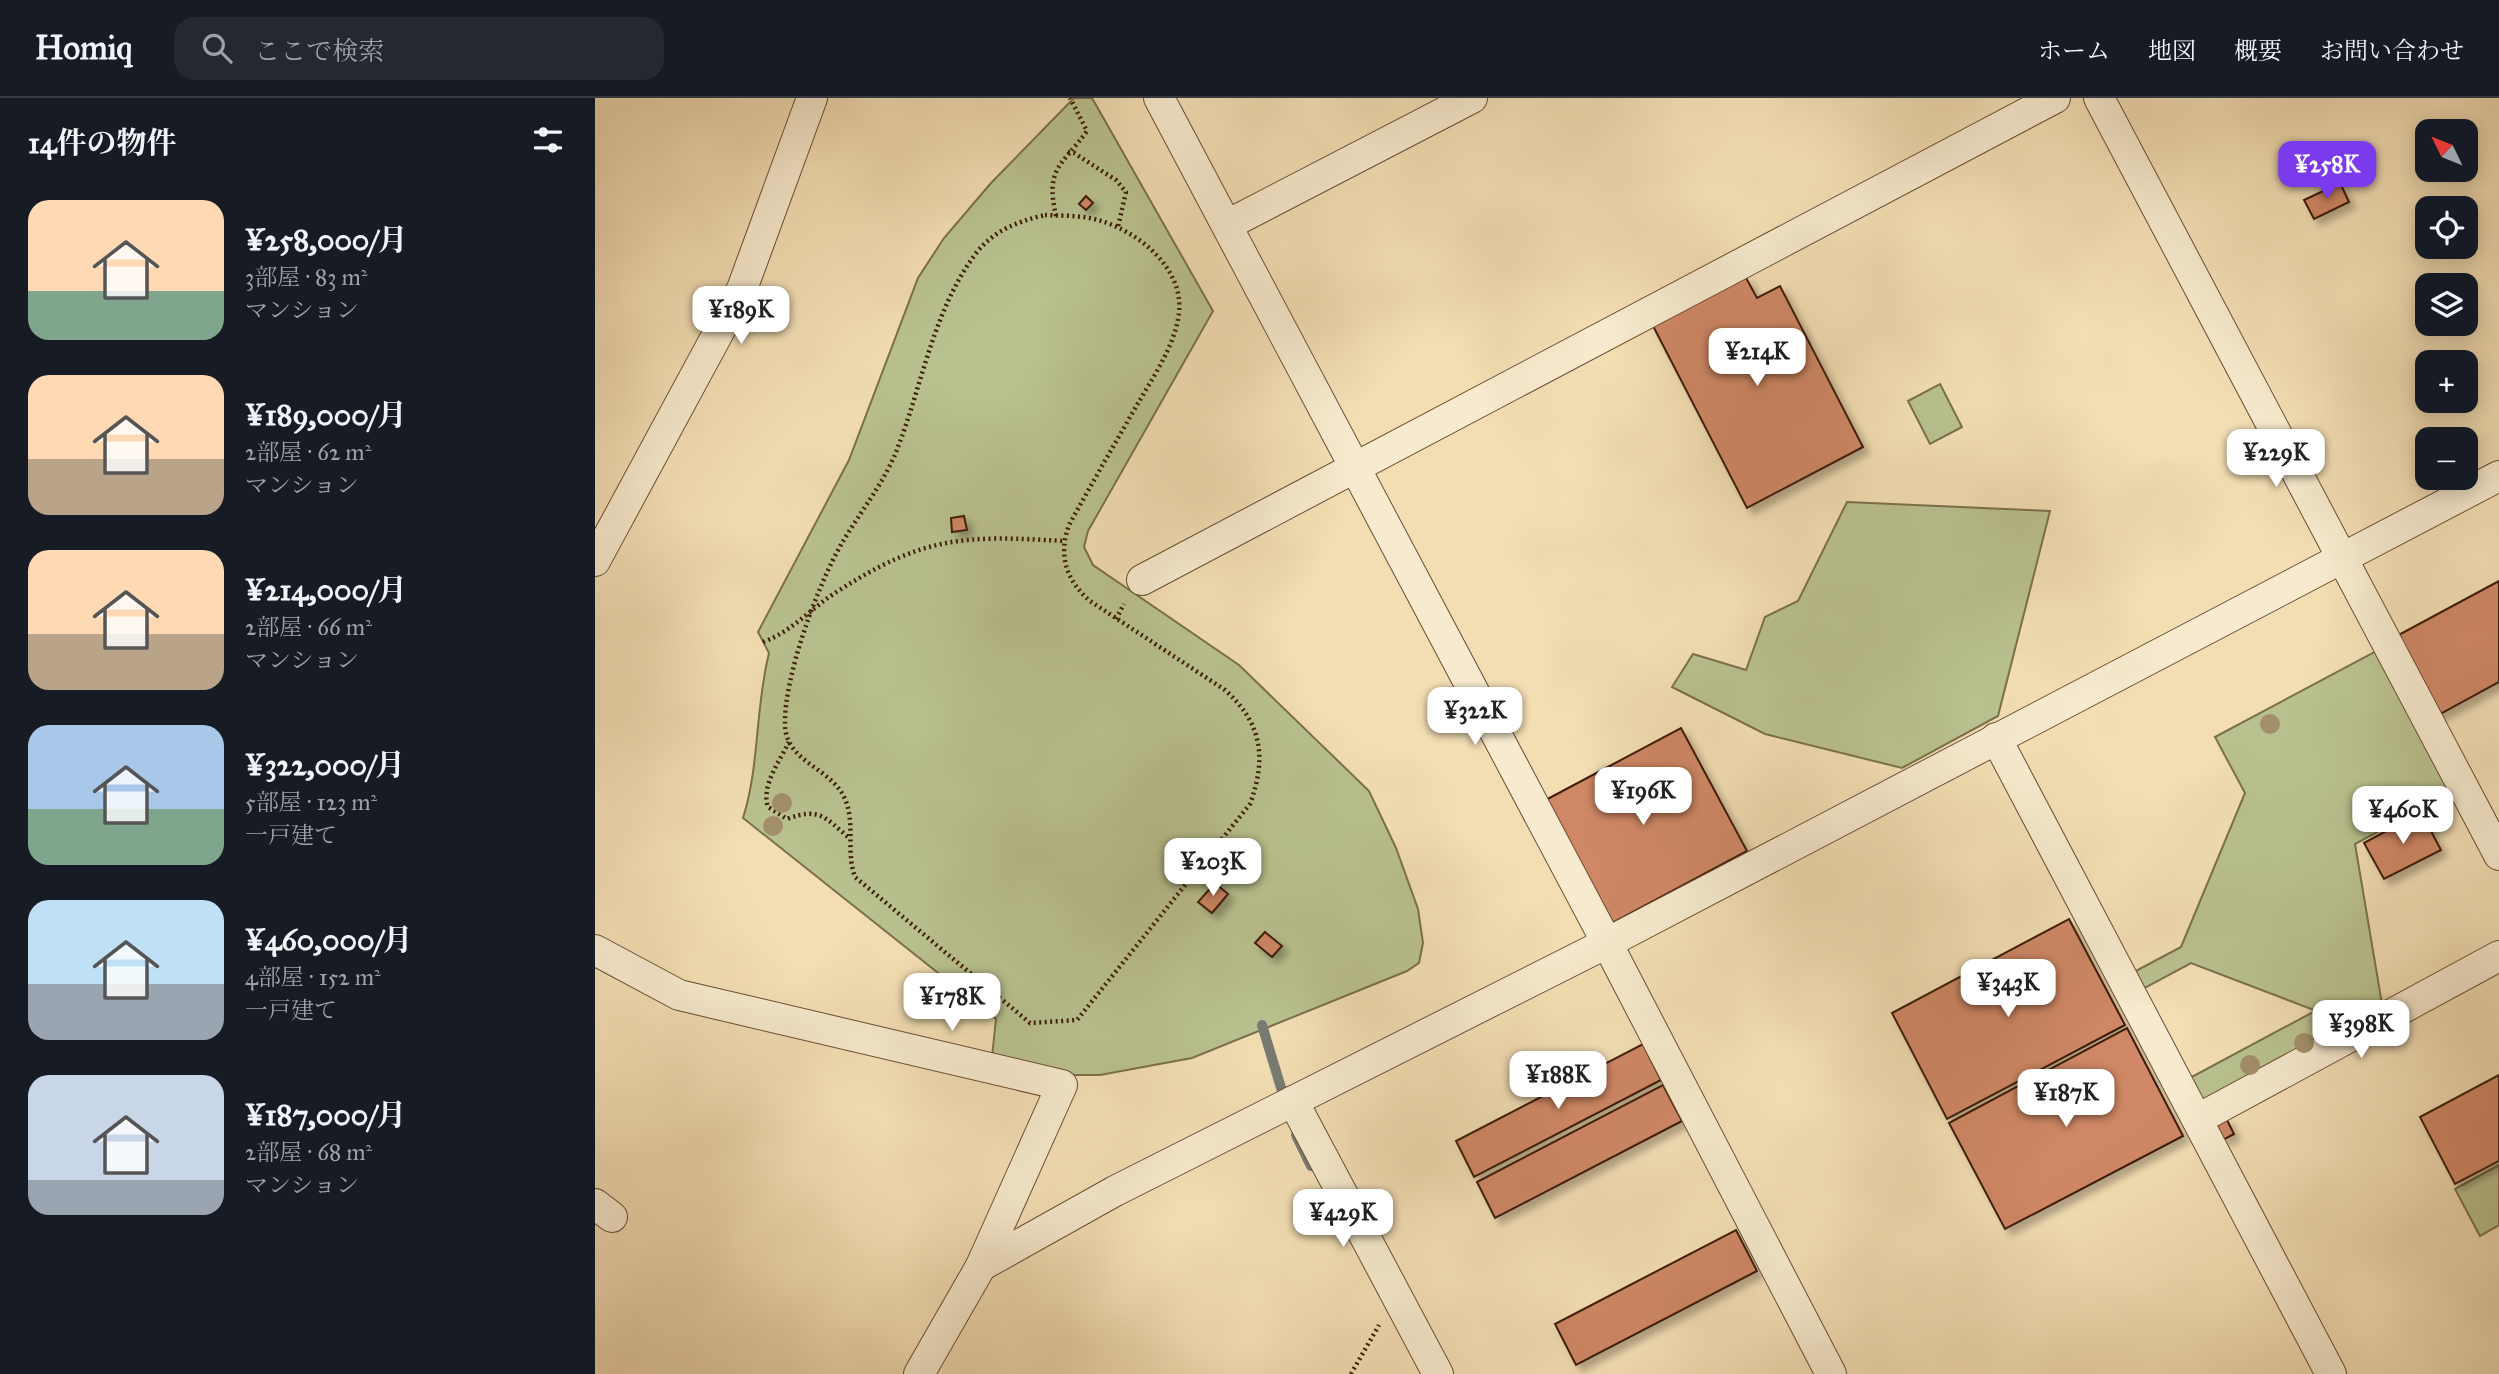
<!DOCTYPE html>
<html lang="ja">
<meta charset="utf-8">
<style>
:root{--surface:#171b24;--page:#242831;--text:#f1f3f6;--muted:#9ea1a6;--line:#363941;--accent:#7c3aed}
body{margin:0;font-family:"IM FELL Great Primer","Noto Serif JP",serif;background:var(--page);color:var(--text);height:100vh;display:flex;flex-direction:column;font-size:26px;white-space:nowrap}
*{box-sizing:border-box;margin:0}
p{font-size:23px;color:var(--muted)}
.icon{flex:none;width:38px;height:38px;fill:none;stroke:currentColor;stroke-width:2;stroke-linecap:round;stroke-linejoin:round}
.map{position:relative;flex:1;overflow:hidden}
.sheet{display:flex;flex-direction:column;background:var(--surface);width:595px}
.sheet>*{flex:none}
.needle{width:46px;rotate:313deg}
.controls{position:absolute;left:1820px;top:21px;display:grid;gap:14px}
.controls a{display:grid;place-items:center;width:63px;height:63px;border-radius:14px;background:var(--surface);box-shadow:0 4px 18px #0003;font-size:35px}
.price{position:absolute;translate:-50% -60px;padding:0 16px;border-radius:14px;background:#fff;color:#222;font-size:23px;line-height:46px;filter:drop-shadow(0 2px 4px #0008)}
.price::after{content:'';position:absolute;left:50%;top:42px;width:21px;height:16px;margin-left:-10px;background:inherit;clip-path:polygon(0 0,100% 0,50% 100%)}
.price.active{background:var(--accent);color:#fff}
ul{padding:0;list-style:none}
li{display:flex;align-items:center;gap:21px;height:175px;padding:0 28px}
li span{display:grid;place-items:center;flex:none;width:196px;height:140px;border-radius:21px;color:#555}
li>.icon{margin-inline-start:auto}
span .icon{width:84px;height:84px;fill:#fffc;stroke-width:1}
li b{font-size:30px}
h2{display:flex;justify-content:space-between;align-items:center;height:84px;padding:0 28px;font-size:30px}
header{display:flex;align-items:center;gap:42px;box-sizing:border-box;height:98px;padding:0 35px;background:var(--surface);border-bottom:2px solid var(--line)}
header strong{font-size:33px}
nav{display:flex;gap:38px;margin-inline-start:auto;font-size:24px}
.search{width:490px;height:63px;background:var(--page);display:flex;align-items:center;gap:18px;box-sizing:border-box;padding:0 24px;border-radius:21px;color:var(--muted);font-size:26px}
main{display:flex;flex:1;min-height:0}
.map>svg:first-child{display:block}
.green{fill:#b9c28f;stroke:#7b704c;stroke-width:2}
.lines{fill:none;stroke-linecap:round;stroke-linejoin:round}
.stream{stroke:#787b72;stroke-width:10}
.building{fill:#cf8765;stroke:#3d1d08;stroke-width:2;filter:url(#shadow)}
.minor-casing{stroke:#6a4d33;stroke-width:32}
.path{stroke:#3d1d08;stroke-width:4.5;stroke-dasharray:2 3.5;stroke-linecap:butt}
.minor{stroke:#f7eace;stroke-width:30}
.tree{fill:#a38f6b}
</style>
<header>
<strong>Homiq</strong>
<div class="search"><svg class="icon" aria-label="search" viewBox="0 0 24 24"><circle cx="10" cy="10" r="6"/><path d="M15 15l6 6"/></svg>ここで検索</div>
<nav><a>ホーム</a><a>地図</a><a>概要</a><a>お問い合わせ</a></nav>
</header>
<main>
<section class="sheet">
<h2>14件の物件<svg class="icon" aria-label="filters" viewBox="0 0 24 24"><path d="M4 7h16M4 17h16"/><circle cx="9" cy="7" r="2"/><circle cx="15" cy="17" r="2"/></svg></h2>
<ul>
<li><span style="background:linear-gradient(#ffd9b3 65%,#7fa58c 0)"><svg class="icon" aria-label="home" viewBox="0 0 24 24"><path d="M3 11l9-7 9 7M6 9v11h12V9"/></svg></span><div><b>¥258,000/月</b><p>3部屋 · 83 m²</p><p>マンション</p></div></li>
<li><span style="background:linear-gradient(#ffd9b3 60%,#b9a48a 0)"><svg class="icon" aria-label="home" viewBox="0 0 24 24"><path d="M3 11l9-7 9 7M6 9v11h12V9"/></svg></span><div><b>¥189,000/月</b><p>2部屋 · 62 m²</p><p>マンション</p></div></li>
<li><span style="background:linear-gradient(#ffd9b3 60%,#b9a48a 0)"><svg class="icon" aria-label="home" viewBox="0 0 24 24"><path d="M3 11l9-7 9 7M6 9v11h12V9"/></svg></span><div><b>¥214,000/月</b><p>2部屋 · 66 m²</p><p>マンション</p></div></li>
<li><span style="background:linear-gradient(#a9c7e8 60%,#7fa58c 0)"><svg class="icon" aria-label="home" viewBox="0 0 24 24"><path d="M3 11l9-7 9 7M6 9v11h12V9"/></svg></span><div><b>¥322,000/月</b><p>5部屋 · 123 m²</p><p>一戸建て</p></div></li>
<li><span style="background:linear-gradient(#bfe0f5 60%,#9aa5b1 0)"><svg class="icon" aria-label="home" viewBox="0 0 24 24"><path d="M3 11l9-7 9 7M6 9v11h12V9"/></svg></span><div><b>¥460,000/月</b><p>4部屋 · 152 m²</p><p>一戸建て</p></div></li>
<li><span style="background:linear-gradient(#c9d6e8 75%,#9aa5b1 0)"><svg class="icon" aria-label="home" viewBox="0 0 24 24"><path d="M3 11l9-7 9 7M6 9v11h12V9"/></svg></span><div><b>¥187,000/月</b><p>2部屋 · 68 m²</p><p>マンション</p></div></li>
</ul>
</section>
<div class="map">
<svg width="1904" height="1276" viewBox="0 0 1904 1276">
<defs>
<filter id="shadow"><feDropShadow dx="6" dy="6" stdDeviation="3.5" flood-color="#0004"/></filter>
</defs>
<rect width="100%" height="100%" fill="#f3deb4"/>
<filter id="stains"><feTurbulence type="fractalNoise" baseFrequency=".00286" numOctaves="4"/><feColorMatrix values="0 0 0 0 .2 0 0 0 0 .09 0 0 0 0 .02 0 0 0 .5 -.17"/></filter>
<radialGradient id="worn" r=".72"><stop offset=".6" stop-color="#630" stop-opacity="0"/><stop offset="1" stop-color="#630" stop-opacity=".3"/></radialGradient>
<!-- green -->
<g class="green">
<path d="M479,0H497L618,213L493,433L489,449L498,467L644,567L774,693L801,750L823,811L828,845L824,865L812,873L597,960L505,977H476L397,959L401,921L148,720C165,666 160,610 174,555L163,534L254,362L323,180L349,140L396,85Z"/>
<path d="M1345,286L1367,329L1335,346L1313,303Z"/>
<path d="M1252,404L1455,413L1403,618L1307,670L1170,636L1077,589L1098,556L1151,572L1170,519L1203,503Z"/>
<path d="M1785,551L1860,692L1760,746L1788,912L1607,1008L1593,981L1720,913L1745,922L1596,865L1546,892L1537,875L1586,849L1650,695L1620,639Z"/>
<path d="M1904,1067V1127L1885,1138L1860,1091Z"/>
</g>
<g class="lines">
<!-- stream -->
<g class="stream">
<path d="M667,927L690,1003"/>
<path d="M701,1037L716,1068"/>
</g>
</g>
<!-- building -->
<g class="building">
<path d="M1745,85L1754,104L1719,121L1709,102Z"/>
<path d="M491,98L498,105L491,112L484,106Z"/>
<path d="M1150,178L1162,200L1185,188L1268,349L1152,410L1057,226Z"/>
<path d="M369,418L372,432L357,434L356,420Z"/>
<path d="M1904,483V584L1840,619L1798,540Z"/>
<path d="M1086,630L1152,753L1010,829L945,705Z"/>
<path d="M1826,714L1846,752L1789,781L1769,745Z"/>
<path d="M620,785L633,796L617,815L603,804Z"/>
<path d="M1474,821L1530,927L1352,1021L1297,915Z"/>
<path d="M670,834L687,848L677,859L660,845Z"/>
<path d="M1532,930L1588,1038L1410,1131L1354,1025Z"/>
<path d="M1048,946L1066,982L879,1079L861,1043Z"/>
<path d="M1904,977V1063L1860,1086L1825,1019Z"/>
<path d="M1068,987L1087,1023L900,1120L882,1084Z"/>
<path d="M1631,1020L1639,1036L1628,1042L1620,1026Z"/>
<path d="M1141,1132L1162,1173L981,1267L960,1226Z"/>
</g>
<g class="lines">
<defs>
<g id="minor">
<path d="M564,0L1012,845L1236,1276"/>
<path d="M1504,0L1904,757"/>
<path d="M632,127L877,0"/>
<path d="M0,463L147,191L217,0"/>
<path d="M547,482L1460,0"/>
<path d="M1401,640L1736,1276"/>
<path d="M0,852L84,897L467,987L386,1168"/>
<path d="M698,1003L843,1276"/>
<path d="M1603,1021L1904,858"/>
<path d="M0,1106L17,1119"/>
<path d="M324,1276L386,1168L520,1093L1012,845L1904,378"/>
</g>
</defs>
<!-- minor casing -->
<use href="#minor" class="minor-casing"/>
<!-- path -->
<g class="path">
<path d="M473,54L479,55L521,82L531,94L523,129"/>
<path d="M450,117C467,118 486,117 503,122C543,133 589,170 584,215C580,248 558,279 542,307C519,347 496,387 474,427C463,458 471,482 495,503L630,592C667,625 672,660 655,706L482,922L435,925L260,779C250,752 262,723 248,697C233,669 190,663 190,626C189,579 223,486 247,445C264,416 285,390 299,359C326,294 336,217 379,158C397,133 421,124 450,117Z"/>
<path d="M461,118C450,69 467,68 492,33L475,0"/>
<path d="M521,521L529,506"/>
<path d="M168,544C198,533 216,510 243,493C329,438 369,437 468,443"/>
<path d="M194,644C184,664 166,688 173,709L192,721C224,709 230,719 254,740"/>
<path d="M756,1276L784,1227"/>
</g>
<!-- minor -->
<use href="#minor" class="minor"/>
</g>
<!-- trees -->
<g class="tree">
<circle cx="1675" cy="626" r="10"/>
<circle cx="187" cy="705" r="10"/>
<circle cx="178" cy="728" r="10"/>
<circle cx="1709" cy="945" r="10"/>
<circle cx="1655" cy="967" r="10"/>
</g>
<rect width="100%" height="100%" filter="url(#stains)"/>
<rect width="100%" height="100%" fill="url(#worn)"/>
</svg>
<div class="controls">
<a><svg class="needle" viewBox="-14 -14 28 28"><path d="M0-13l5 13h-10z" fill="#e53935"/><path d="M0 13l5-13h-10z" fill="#9ea1a6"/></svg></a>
<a><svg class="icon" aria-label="locate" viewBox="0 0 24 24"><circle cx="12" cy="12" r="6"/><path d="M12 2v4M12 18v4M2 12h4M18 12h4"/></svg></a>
<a><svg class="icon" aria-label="layers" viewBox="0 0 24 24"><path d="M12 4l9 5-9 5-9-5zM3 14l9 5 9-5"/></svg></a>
<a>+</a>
<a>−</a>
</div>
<b class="price active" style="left:1732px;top:103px">¥258K</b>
<b class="price" style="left:146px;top:248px">¥189K</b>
<b class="price" style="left:1162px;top:290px">¥214K</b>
<b class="price" style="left:1681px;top:391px">¥229K</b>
<b class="price" style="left:880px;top:649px">¥322K</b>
<b class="price" style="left:1048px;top:729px">¥196K</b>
<b class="price" style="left:1808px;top:748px">¥460K</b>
<b class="price" style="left:618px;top:800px">¥203K</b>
<b class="price" style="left:1413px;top:921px">¥343K</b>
<b class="price" style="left:357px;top:935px">¥178K</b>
<b class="price" style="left:1766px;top:962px">¥398K</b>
<b class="price" style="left:963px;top:1013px">¥188K</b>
<b class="price" style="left:1471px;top:1031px">¥187K</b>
<b class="price" style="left:748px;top:1151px">¥429K</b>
</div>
</main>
